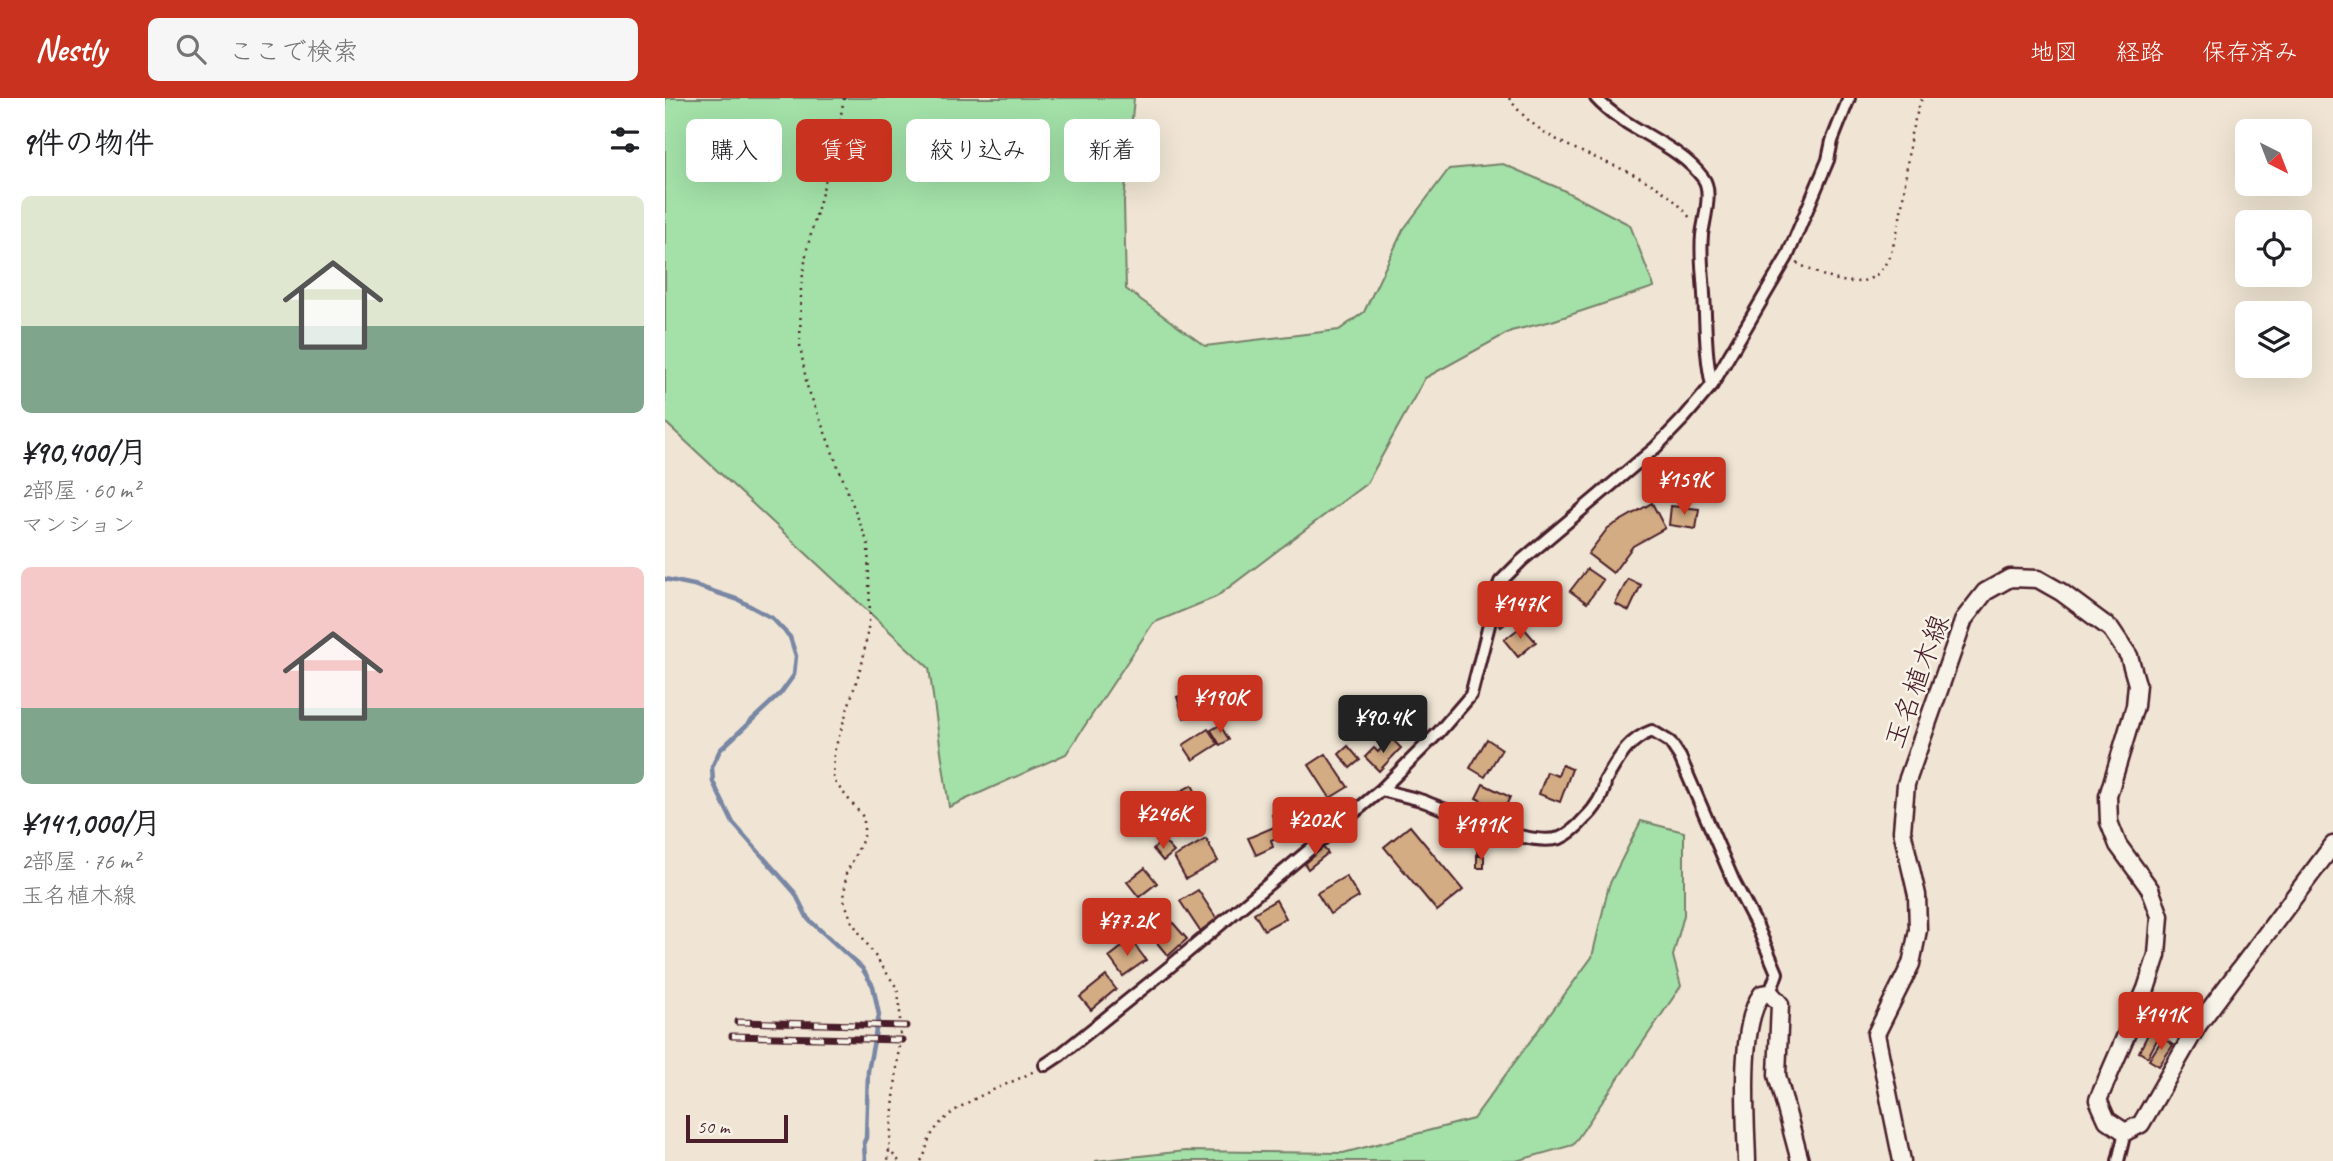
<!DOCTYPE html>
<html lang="ja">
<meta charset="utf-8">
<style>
:root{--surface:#fff;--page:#f6f6f6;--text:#202124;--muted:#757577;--accent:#c8321e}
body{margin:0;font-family:Caveat,"Klee One",sans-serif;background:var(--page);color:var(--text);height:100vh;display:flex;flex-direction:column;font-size:26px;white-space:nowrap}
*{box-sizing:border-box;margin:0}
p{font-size:23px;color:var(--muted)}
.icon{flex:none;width:38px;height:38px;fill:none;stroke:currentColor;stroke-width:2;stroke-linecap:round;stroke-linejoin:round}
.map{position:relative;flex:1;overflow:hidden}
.panel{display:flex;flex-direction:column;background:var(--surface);width:665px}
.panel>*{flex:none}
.guide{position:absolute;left:21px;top:21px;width:665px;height:63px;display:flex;gap:14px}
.needle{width:46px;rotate:138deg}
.buttons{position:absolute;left:1570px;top:21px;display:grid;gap:14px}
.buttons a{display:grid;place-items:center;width:77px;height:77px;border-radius:10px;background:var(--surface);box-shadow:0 7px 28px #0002;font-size:35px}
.scale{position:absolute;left:21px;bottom:18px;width:102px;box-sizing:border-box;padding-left:7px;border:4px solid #4a1f2b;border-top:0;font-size:19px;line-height:24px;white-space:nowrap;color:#4a1f2b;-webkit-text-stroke:5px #f7f3e8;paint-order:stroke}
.price{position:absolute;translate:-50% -60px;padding:0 16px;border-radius:7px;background:var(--accent);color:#fff;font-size:23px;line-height:46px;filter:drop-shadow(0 2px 4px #0008)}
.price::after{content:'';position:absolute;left:50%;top:42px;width:21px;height:16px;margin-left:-10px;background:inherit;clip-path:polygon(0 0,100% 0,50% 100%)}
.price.current{background:#222;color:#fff}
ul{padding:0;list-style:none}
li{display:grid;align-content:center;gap:14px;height:371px;padding:0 21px}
li span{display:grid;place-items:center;height:217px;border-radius:10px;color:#555}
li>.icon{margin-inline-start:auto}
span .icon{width:126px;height:126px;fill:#fffc;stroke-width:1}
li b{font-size:30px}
h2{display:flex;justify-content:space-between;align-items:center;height:84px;padding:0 21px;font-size:30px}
.chip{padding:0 24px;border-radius:10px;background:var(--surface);box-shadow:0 7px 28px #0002;font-size:24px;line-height:63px}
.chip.current{background:var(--accent);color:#fff}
header{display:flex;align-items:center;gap:42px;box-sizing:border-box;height:98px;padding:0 35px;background:var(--accent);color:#fff}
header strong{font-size:33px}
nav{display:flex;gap:38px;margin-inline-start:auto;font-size:24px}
.search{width:490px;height:63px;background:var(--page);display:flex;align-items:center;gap:18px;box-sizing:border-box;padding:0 24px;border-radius:10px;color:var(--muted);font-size:26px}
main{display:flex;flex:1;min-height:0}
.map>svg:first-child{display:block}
.green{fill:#a3e1a8;stroke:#76806a;stroke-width:2}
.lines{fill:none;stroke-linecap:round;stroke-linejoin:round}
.stream{stroke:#7987a4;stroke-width:4.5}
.building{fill:#d3ac84;stroke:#4a1f2b;stroke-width:2}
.street-casing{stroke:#4a1f2b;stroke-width:16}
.secondary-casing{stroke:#4a1f2b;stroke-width:21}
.path{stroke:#4a1f2b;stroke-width:2.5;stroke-dasharray:2 5;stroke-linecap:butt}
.street{stroke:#f7f3e8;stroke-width:10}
.secondary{stroke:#f7f3e8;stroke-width:16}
.rail-casing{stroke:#4a1f2b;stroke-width:7}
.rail{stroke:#f7f3e8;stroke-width:4.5;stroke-dasharray:13;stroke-linecap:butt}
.labels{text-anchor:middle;stroke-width:5;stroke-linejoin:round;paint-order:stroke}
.street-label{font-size:28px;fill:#4a1f2b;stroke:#f7f3e8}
</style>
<header>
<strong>Nestly</strong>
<div class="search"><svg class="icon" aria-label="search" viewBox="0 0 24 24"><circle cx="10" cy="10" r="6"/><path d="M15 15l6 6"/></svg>ここで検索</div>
<nav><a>地図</a><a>経路</a><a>保存済み</a></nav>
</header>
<main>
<section class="panel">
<h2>9件の物件<svg class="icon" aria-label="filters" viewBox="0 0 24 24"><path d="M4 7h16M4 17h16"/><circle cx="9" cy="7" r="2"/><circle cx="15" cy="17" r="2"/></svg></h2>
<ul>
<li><span style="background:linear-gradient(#dfe7d0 60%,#7fa58c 0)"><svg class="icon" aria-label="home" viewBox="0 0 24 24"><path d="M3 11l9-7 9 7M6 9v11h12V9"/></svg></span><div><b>¥90,400/月</b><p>2部屋 · 60 m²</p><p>マンション</p></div></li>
<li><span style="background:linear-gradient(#f6c9c9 65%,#7fa58c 0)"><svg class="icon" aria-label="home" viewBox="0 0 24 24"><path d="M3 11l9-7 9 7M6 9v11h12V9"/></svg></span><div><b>¥141,000/月</b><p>2部屋 · 76 m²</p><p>玉名植木線</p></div></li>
</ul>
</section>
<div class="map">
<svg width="1668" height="1063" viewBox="0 0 1668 1063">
<rect width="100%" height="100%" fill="#f0e5d4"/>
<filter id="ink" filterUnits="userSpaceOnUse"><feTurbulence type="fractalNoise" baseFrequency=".0143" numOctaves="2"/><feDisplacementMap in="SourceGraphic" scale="14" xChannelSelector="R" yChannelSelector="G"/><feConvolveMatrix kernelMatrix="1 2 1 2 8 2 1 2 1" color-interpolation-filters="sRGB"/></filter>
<g filter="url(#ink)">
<!-- green -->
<g class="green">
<path d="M0,0H469L459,103L461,191L540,248L674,232L699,214L738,132L784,71L838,66L896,91L965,127L989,189L887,223L846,233L760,280L702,385L551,499L488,525L401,656L284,709L264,570L0,324Z"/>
<path d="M976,723L1019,734V817L1008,858L1016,888L908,1047L851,1063H430L520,1053L678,1055L808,1021L927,859L944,787Z"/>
</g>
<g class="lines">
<!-- stream -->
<path class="stream" d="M0,481L29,487L74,502L107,520L125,539L131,558L129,577L116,595L55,652L47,669L48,684L68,725L130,795L143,821L197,870L208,888L214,917L203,973L201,1040L199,1044L200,1063"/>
</g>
<!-- building -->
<g class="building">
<path d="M987,405L1000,430L968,448L948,475L923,456L943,430Z"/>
<path d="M1006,408L1034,411L1031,431L1004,427Z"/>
<path d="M922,471L938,482L922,505L905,493Z"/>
<path d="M963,481L976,487L964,513L950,506Z"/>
<path d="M841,493L856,514L836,529L826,515L839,506L833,498Z"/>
<path d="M857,528L871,544L853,559L839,542Z"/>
<path d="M552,586L559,606L519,620L512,599Z"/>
<path d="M555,627L564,642L555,647L546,632Z"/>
<path d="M543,631L553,646L528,662L518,647Z"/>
<path d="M726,640L736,650L714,673L700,659L709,650L713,654Z"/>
<path d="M822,641L837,651L820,679L805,670Z"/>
<path d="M683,648L695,662L685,670L674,656Z"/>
<path d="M661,656L683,689L665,700L644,667Z"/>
<path d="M897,667L907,671L895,704L874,696L882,674L893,678Z"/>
<path d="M818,686L845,699L834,723L816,715L821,705L811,700Z"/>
<path d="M527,687L535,703L498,722L490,707Z"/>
<path d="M622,709L630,725L615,733L607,717Z"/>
<path d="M745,728L798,792L772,813L719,749Z"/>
<path d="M609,729L613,739L606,742L608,749L591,757L583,740Z"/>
<path d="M541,741L553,763L521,781L509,759Z"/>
<path d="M498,742L509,754L498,763L488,751Z"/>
<path d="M812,743H819L818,756H812Z"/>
<path d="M656,747L663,755L643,771L637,762Z"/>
<rect x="812" y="758" width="7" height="12"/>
<path d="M480,770L492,785L474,799L462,784Z"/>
<path d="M681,778L694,799L665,816L652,795Z"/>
<path d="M533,792L552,821L535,833L515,803Z"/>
<path d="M611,802L621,820L599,832L589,815Z"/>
<path d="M461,811L475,831L461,840L448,821Z"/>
<path d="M502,818L522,841L503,858L483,834Z"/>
<path d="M466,842L481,862L458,878L444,859Z"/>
<path d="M441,878L451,891L426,912L415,899Z"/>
<path d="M1485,932L1494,938L1483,959L1474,954Z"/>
<path d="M1498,940L1508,947L1494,968L1484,962Z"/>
</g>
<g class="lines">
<defs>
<g id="street">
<path d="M931,0C961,33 1011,44 1038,80C1048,93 1039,121 1037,137C1035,157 1038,176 1039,196C1041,227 1040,257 1047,287"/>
<path d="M716,692C728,695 740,698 752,701C789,713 859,750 895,740C905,736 913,728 920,720C929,712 940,696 940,683C953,662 962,642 987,633L1005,644L1015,659L1068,782L1092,828L1112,875L1105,895"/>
<path d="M380,967L395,957L502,871L716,692L774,634L806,597L835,484L856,463L990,350L1019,320L1047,287L1122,159L1163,62L1167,43L1184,0"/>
<path d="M1453,1063L1460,1034"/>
</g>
<g id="secondary">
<path d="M1082,1063C1081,1022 1073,927 1097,896L1105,895L1115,906L1112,977L1135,1063"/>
<path d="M1237,1063L1211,936L1246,866L1253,832L1252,797L1237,733L1241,686L1299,521L1320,494L1345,480L1373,481L1396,494L1446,531L1464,558L1472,586L1470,608L1443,698L1444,724L1453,747L1485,791L1495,818L1492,857L1481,891L1433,1002L1442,1022L1460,1034L1476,1026L1533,927L1668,747"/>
</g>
</defs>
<!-- street casing -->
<use href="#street" class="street-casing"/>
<!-- secondary casing -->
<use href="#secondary" class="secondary-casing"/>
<!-- path -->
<g class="path">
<path d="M179,0L172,39L142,151L136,189L135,247L142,288L203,446L205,517L198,562L169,654L168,682L199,720V739L181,776L179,802L187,824L232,890L235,908V937L223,1063"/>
<path d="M844,0C889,66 984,59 1027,123"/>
<path d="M1132,165C1154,177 1195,197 1216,172C1238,146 1240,71 1246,36C1249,24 1253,12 1257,0"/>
<path d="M223,1051L234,1063"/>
<path d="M256,1063C262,1055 261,1046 266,1038C286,1003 337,991 371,972"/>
</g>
<!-- street -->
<use href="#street" class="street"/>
<!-- secondary -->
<use href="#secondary" class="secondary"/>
<defs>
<g id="rail">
<path d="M72,924L241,928"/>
<path d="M67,938L237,942"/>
</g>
</defs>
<!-- rail casing -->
<use href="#rail" class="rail-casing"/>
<!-- rail -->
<use href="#rail" class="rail"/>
</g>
</g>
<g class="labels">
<!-- street labels -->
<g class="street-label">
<text transform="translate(1251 583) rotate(-70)" y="10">玉名植木線</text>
</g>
</g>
</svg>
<div class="buttons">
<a><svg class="needle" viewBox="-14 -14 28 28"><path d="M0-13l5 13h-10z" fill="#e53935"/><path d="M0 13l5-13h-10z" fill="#757577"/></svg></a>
<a><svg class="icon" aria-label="locate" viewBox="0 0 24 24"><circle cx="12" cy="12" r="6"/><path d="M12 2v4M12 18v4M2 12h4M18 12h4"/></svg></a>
<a><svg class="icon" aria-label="layers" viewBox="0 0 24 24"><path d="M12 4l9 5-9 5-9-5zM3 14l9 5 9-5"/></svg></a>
</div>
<div class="scale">50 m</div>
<b class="price" style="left:1019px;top:419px">¥159K</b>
<b class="price" style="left:855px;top:543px">¥147K</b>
<b class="price" style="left:555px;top:637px">¥190K</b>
<b class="price current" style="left:718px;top:657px">¥90.4K</b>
<b class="price" style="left:498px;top:753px">¥246K</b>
<b class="price" style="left:650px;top:759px">¥202K</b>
<b class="price" style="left:816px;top:764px">¥191K</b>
<b class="price" style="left:462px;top:860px">¥77.2K</b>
<b class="price" style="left:1496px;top:954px">¥141K</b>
<div class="guide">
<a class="chip">購入</a>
<a class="chip current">賃貸</a>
<a class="chip">絞り込み</a>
<a class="chip">新着</a>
</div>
</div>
</main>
